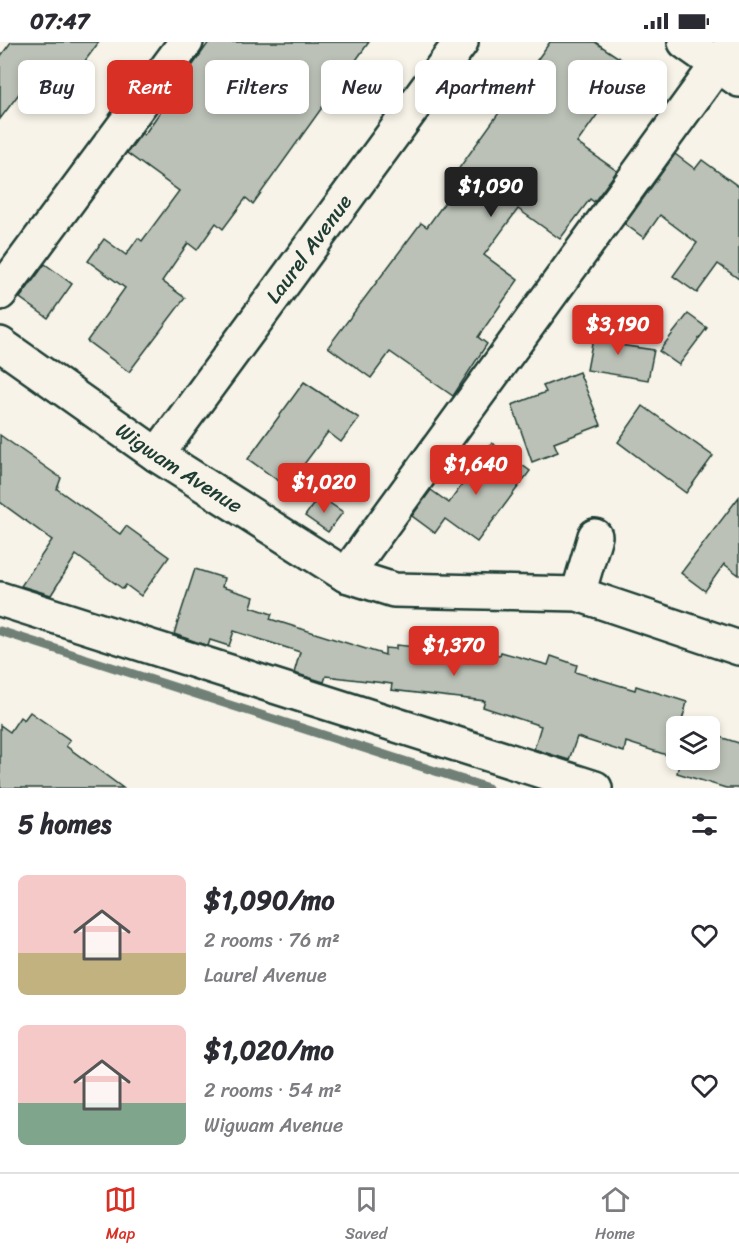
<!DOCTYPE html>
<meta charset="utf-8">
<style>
:root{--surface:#fff;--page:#f7f7f7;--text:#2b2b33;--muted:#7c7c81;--line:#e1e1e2;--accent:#d93025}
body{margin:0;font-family:Sriracha,sans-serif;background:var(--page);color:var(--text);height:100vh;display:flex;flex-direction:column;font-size:22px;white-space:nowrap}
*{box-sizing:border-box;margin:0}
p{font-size:20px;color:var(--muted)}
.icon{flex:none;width:33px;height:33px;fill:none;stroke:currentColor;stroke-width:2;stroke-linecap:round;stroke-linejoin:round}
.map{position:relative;height:746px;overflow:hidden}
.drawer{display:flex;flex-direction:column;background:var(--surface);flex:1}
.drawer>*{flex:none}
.guide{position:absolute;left:18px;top:18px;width:704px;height:54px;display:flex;gap:12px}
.tools{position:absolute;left:666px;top:674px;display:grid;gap:12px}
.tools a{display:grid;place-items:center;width:54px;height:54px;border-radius:9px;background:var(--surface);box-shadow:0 3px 9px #0003;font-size:30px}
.price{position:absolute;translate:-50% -51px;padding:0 14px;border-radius:6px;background:var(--accent);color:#fff;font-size:20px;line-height:39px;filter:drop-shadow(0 2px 3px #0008)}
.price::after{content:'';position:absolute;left:50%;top:36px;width:18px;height:14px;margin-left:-9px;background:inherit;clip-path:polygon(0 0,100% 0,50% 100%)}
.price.on{background:#222;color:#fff}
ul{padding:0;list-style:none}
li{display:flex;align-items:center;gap:18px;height:150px;padding:0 18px}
li span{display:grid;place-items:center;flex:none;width:168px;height:120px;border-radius:9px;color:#555}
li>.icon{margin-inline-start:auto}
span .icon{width:72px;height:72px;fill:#fffc;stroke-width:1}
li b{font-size:26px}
h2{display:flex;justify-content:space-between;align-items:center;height:72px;padding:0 18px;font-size:26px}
.pill{padding:0 21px;border-radius:9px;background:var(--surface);box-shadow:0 3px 9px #0003;font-size:21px;line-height:54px}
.pill.on{background:var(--accent);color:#fff}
.status{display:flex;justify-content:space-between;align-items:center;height:42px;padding:0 30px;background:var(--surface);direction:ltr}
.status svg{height:16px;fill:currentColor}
.dock{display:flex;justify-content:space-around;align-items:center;height:84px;border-top:2px solid var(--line);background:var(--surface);font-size:16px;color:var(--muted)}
.dock a{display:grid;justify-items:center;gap:3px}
.dock .on{color:var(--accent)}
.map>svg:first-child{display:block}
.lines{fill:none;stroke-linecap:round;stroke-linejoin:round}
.stream{stroke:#6f8077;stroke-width:9}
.building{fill:#bbc1b6;stroke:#1f3d34;stroke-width:1.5}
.minor-casing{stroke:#1f3d34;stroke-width:38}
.minor{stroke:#f7f3e8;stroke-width:33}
.labels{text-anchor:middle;stroke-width:4.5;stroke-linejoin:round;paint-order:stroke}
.street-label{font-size:21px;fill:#1f3d34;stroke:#f7f3e8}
</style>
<div class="status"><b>07:47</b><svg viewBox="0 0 49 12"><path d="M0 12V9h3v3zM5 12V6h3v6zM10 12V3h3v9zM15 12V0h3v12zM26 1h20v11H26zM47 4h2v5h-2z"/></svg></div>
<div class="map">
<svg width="739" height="746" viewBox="0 0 739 746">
<rect width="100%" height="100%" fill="#f7f3e8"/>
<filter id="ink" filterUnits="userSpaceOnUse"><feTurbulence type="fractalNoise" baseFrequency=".0167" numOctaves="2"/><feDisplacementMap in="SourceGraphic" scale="12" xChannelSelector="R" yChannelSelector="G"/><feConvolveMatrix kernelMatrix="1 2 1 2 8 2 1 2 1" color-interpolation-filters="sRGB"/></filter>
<g filter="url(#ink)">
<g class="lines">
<!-- stream -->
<path class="stream" d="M0,589L488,746"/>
</g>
<!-- building -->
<g class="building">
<path d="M11,0H99L48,69L21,49L0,77V15Z"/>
<path d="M209,0H369L253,162L246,156L223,187L216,181L197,208L188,201L162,239L185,256L129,330L87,299L125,246L88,219L104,197L126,213L138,196L142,199L179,149L127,111L142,91L144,93Z"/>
<path d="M550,0H595L651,37L634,62L614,49L577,101L617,129L594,160L590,157L560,197L518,167L484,213L518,238L478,295L487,302L453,354L390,310L371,336L328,305L421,181L427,185L459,141L452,136Z"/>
<path d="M675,112L695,127L702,118L739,145V237L718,222L697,251L673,234L697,201L660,173L644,196L625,182Z"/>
<path d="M45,222L72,242L48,276L20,256Z"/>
<path d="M688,272L707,286L679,323L659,309Z"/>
<path d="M595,285L622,292L620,303L654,308L648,338L587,328Z"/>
<path d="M579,330L601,383L554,401L558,410L532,420L512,363L546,350L543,344Z"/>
<path d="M304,340L359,376L341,400L328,390L287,445L248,417Z"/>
<path d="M643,364L713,414L686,451L618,400Z"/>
<path d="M0,393L61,436L57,447L120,492L126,484L169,515L141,554L126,543L123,547L76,513L51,553L21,544L52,498L0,460Z"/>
<path d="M492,401L530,429L477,500L445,477L435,491L412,474L431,448L449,461Z"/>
<path d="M319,454L343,470L328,490L305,474Z"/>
<path d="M739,455V533L724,522L705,549L681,531Z"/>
<path d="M195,527L224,536L222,545L254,555L251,565L272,572L270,577L385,613V606L396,607V603L500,613L501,610L548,623L551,614L577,623L575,630L635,648L636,644L687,660L681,682L685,684H676V716L626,700L624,710L577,695L569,718L534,707L541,684L483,665L485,659L391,648L392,642L326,634L324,640L294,631L300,610L234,589L229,604L210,598L208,604L174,592Z"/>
<path d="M30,670L70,698L66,704L123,746H0V683L10,690L20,675L24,678Z"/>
<path d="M710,692L739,701V746H726L677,731L680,717H710Z"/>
</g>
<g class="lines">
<defs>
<g id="minor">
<path d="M685,0L739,38"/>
<path d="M0,251L186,0"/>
<path id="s1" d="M0,302L157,413L346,533L394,548L578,552L739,606"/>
<path id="s2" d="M157,413L461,0"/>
<path d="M346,533L734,0"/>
<path d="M578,552L595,494"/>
<path d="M0,557L595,746"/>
</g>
</defs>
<!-- minor casing -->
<use href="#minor" class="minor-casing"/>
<!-- minor -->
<use href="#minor" class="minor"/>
</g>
</g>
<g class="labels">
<!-- street labels -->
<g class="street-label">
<text dy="7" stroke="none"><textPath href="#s2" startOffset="256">Laurel Avenue</textPath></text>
<text dy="7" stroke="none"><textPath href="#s1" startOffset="218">Wigwam Avenue</textPath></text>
</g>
</g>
</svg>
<div class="tools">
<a><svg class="icon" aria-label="layers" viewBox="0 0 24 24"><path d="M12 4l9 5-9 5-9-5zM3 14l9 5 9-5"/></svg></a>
</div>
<b class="price on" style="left:491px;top:176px">$1,090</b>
<b class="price" style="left:618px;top:314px">$3,190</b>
<b class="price" style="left:476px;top:454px">$1,640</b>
<b class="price" style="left:324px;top:472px">$1,020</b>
<b class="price" style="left:454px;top:635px">$1,370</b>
<div class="guide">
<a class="pill">Buy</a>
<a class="pill on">Rent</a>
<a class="pill">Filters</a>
<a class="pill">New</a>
<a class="pill">Apartment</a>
<a class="pill">House</a>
</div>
</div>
<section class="drawer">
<h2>5 homes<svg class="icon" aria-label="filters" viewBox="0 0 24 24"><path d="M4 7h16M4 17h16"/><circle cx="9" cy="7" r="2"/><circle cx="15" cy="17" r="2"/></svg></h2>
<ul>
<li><span style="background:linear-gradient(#f6c9c9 65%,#c2b280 0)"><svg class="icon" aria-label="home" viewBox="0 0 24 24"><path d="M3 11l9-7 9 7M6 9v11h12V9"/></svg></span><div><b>$1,090/mo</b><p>2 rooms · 76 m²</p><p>Laurel Avenue</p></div><svg class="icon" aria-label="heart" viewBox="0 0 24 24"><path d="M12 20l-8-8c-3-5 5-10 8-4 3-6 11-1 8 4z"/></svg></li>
<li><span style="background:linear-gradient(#f6c9c9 65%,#7fa58c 0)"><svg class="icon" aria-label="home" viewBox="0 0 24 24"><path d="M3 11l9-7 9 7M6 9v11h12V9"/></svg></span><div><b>$1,020/mo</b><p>2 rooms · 54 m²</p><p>Wigwam Avenue</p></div><svg class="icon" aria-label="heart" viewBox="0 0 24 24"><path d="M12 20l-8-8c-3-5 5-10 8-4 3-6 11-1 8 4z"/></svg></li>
</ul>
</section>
<nav class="dock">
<a class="on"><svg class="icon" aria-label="map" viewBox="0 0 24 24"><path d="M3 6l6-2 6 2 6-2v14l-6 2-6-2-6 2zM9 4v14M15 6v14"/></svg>Map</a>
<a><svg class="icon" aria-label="saved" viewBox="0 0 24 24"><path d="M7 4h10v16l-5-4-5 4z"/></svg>Saved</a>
<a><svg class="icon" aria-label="home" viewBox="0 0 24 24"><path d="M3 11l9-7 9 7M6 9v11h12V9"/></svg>Home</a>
</nav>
